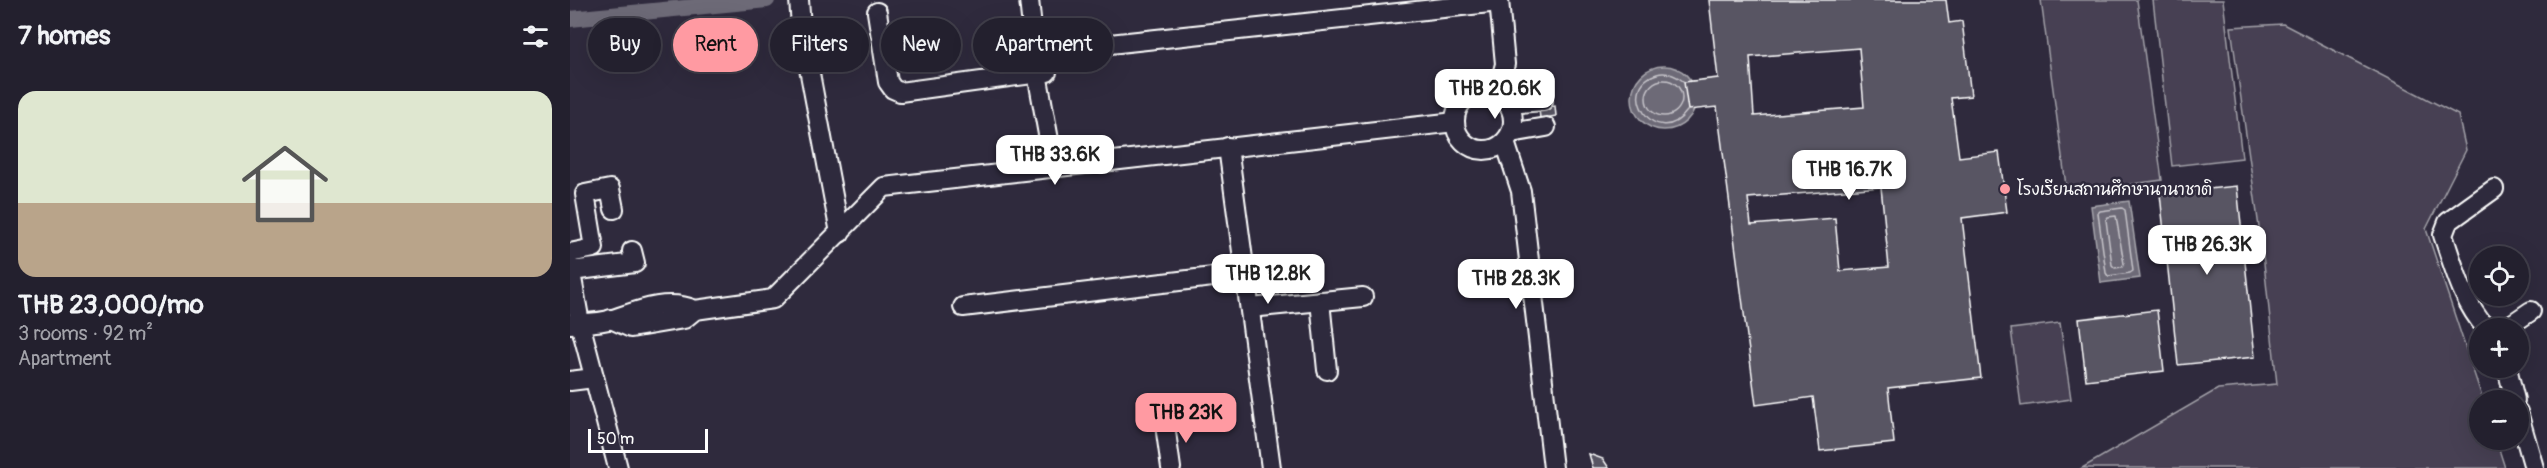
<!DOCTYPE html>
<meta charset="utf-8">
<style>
:root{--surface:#23202e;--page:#2b2836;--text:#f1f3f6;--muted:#a3a3aa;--line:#403e4a;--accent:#ff9aa2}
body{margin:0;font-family:Pangolin,"Playpen Sans Thai",sans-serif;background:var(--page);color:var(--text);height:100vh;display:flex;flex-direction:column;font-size:22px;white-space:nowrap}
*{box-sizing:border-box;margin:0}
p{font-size:20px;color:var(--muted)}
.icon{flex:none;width:33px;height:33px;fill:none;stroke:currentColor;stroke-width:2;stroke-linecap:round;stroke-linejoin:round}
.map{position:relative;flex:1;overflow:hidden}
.drawer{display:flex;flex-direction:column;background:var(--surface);width:570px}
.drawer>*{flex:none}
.hud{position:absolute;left:18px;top:18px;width:570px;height:54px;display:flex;gap:12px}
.controls{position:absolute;left:1899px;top:246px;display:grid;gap:12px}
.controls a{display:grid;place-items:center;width:60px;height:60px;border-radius:50%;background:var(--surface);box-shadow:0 6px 24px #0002,0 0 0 2px var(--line);font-size:30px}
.scale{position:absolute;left:18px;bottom:15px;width:120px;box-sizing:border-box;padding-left:6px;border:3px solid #fff;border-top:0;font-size:16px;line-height:21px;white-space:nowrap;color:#fff;-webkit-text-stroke:4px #2f2a3d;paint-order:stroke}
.price{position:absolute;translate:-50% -51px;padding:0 14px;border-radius:12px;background:#fff;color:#222;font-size:20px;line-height:39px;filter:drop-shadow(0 2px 3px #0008)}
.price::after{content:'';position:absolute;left:50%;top:36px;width:18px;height:14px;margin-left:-9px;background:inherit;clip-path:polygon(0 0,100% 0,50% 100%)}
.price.on{background:var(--accent);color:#111}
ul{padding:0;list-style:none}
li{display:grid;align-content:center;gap:12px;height:318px;padding:0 18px}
li span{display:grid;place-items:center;height:186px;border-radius:18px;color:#555}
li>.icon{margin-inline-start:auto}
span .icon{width:108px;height:108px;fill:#fffc;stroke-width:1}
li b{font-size:26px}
h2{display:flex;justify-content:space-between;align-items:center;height:72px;padding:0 18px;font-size:26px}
.chip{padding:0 21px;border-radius:27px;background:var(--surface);box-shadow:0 6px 24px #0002,0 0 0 2px var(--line);font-size:21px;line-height:54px}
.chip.on{background:var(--accent);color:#111}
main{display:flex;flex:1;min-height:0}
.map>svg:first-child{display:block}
.green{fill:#464152;stroke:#a2a0a8;stroke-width:1.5}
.water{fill:#6d6a77;stroke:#a7a6ad;stroke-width:1.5}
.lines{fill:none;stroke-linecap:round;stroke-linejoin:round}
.shore{stroke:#c5c3c9;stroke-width:1.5}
.canal{stroke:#6d6a77;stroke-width:16}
.building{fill:#595564;stroke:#fff;stroke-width:1.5;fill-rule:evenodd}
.minor-casing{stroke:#fff;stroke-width:22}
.minor{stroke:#2f2a3d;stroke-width:18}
.poi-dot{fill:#ff9aa2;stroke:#2f2a3d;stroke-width:2}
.labels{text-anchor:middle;stroke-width:5;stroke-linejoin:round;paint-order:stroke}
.poi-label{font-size:16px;fill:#fff;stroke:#2f2a3d;text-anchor:start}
</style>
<main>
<section class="drawer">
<h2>7 homes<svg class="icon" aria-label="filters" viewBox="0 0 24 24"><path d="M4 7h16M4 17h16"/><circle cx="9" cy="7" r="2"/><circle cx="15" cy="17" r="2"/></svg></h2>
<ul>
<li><span style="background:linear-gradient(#dfe7d0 60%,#b9a48a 0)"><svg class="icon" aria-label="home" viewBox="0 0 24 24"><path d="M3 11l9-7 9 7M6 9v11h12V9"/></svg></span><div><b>THB 23,000/mo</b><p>3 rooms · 92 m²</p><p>Apartment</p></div></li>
</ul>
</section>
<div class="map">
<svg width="1977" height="468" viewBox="0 0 1977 468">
<rect width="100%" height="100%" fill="#2f2a3d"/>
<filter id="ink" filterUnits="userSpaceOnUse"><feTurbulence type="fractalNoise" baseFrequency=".0167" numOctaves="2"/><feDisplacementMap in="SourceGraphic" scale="12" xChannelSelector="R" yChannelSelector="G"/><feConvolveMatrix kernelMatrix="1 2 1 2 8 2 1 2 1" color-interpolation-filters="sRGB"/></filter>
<g filter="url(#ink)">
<!-- green -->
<g class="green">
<path d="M1471,0H1567L1592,180L1497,193Z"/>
<path d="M1583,0H1653L1672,158L1602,166Z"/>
<path d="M1713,24L1888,115L1896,150L1856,229L1913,400H1910V440H1926L1935,468H1512L1648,389L1707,384L1694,263L1661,27Z"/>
<path d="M1490,323L1501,399L1451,406L1441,329Z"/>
</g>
<!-- water -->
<g class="water">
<circle cx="1094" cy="98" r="32"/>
<path d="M1559,201L1570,278L1531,283L1521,206Z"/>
</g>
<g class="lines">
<!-- shore -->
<g class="shore">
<circle cx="1094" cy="98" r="18"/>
<path d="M1113,81C1105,75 1097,71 1087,74C1044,87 1086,153 1117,111"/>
<path d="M1552,208L1555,210L1563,271L1560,273L1538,276L1536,273L1528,213L1530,211Z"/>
<path d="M1546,216L1554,264L1552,267L1545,268L1542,265L1536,220L1538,217Z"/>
</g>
<!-- canal -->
<path class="canal" d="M0,19L197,0"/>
</g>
<!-- building -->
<g class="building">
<path d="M1139,0H1376L1379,23L1392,21L1401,96L1381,98L1389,157L1429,152L1437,212L1392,218L1411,378L1318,388L1324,443L1250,451L1243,397L1186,405L1147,107L1118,110L1114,82L1148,78ZM1289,48L1294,107L1184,116L1180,57ZM1311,187L1319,267L1270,271L1265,218L1181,225L1178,198Z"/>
<path d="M985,106L986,116L970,119L969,108Z"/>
<path d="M1667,186L1685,357L1608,365L1590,194Z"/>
<path d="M1587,310L1594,371L1516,380L1509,319Z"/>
<path d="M1019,454L1033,459L1039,468H1023Z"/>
</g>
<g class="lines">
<defs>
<g id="minor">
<path d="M229,0L231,26L270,233"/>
<path d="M459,0L467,73L484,168"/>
<path d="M307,12L318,82L323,89L330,92L477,72"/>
<path d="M521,46L929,2"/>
<circle cx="914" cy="121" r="29"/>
<path d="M927,94L935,64L929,0"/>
<path d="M939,104L973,101"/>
<path d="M941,133L976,127"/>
<path d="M935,142L951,191L983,468"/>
<path d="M658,147L701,468"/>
<path d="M0,253L24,248L15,194L40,189L44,209"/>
<path d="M0,267L10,323L48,468"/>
<path d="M1,271L65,263L62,251"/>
<path d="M750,301L757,370"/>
<path d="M393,307L676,273"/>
<path d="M680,308L793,297"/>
<path d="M41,319L61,328L114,319L125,310L203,299L314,187L885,122"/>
<path d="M0,324C13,323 30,323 43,319C69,310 98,298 125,310"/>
<path d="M1916,328C1893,303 1884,267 1873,235L1878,222L1924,189"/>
<path d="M1936,328L1961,311"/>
<path d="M1937,368L1945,400"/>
<path d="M0,381L24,378"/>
<path d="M1948,412L1964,468"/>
<path d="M595,425L601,468"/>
</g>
</defs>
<!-- minor casing -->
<use href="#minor" class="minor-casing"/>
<!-- minor -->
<use href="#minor" class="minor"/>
</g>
</g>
<!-- markers -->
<circle class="poi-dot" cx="1435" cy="189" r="6"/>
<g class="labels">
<!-- poi labels -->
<g class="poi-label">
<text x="1447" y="195">โรงเรียนสถานศึกษานานาชาติ</text>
</g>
</g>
</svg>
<div class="controls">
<a><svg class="icon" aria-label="locate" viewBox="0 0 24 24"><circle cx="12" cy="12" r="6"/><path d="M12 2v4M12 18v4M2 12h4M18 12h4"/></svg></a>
<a>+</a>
<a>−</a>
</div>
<div class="scale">50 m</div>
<b class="price" style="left:925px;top:120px">THB 20.6K</b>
<b class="price" style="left:485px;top:186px">THB 33.6K</b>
<b class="price" style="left:1279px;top:201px">THB 16.7K</b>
<b class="price" style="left:1637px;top:276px">THB 26.3K</b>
<b class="price" style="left:698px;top:305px">THB 12.8K</b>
<b class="price" style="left:946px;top:310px">THB 28.3K</b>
<b class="price on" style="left:616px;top:444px">THB 23K</b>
<div class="hud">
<a class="chip">Buy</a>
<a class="chip on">Rent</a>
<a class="chip">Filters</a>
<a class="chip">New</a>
<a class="chip">Apartment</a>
</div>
</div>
</main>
